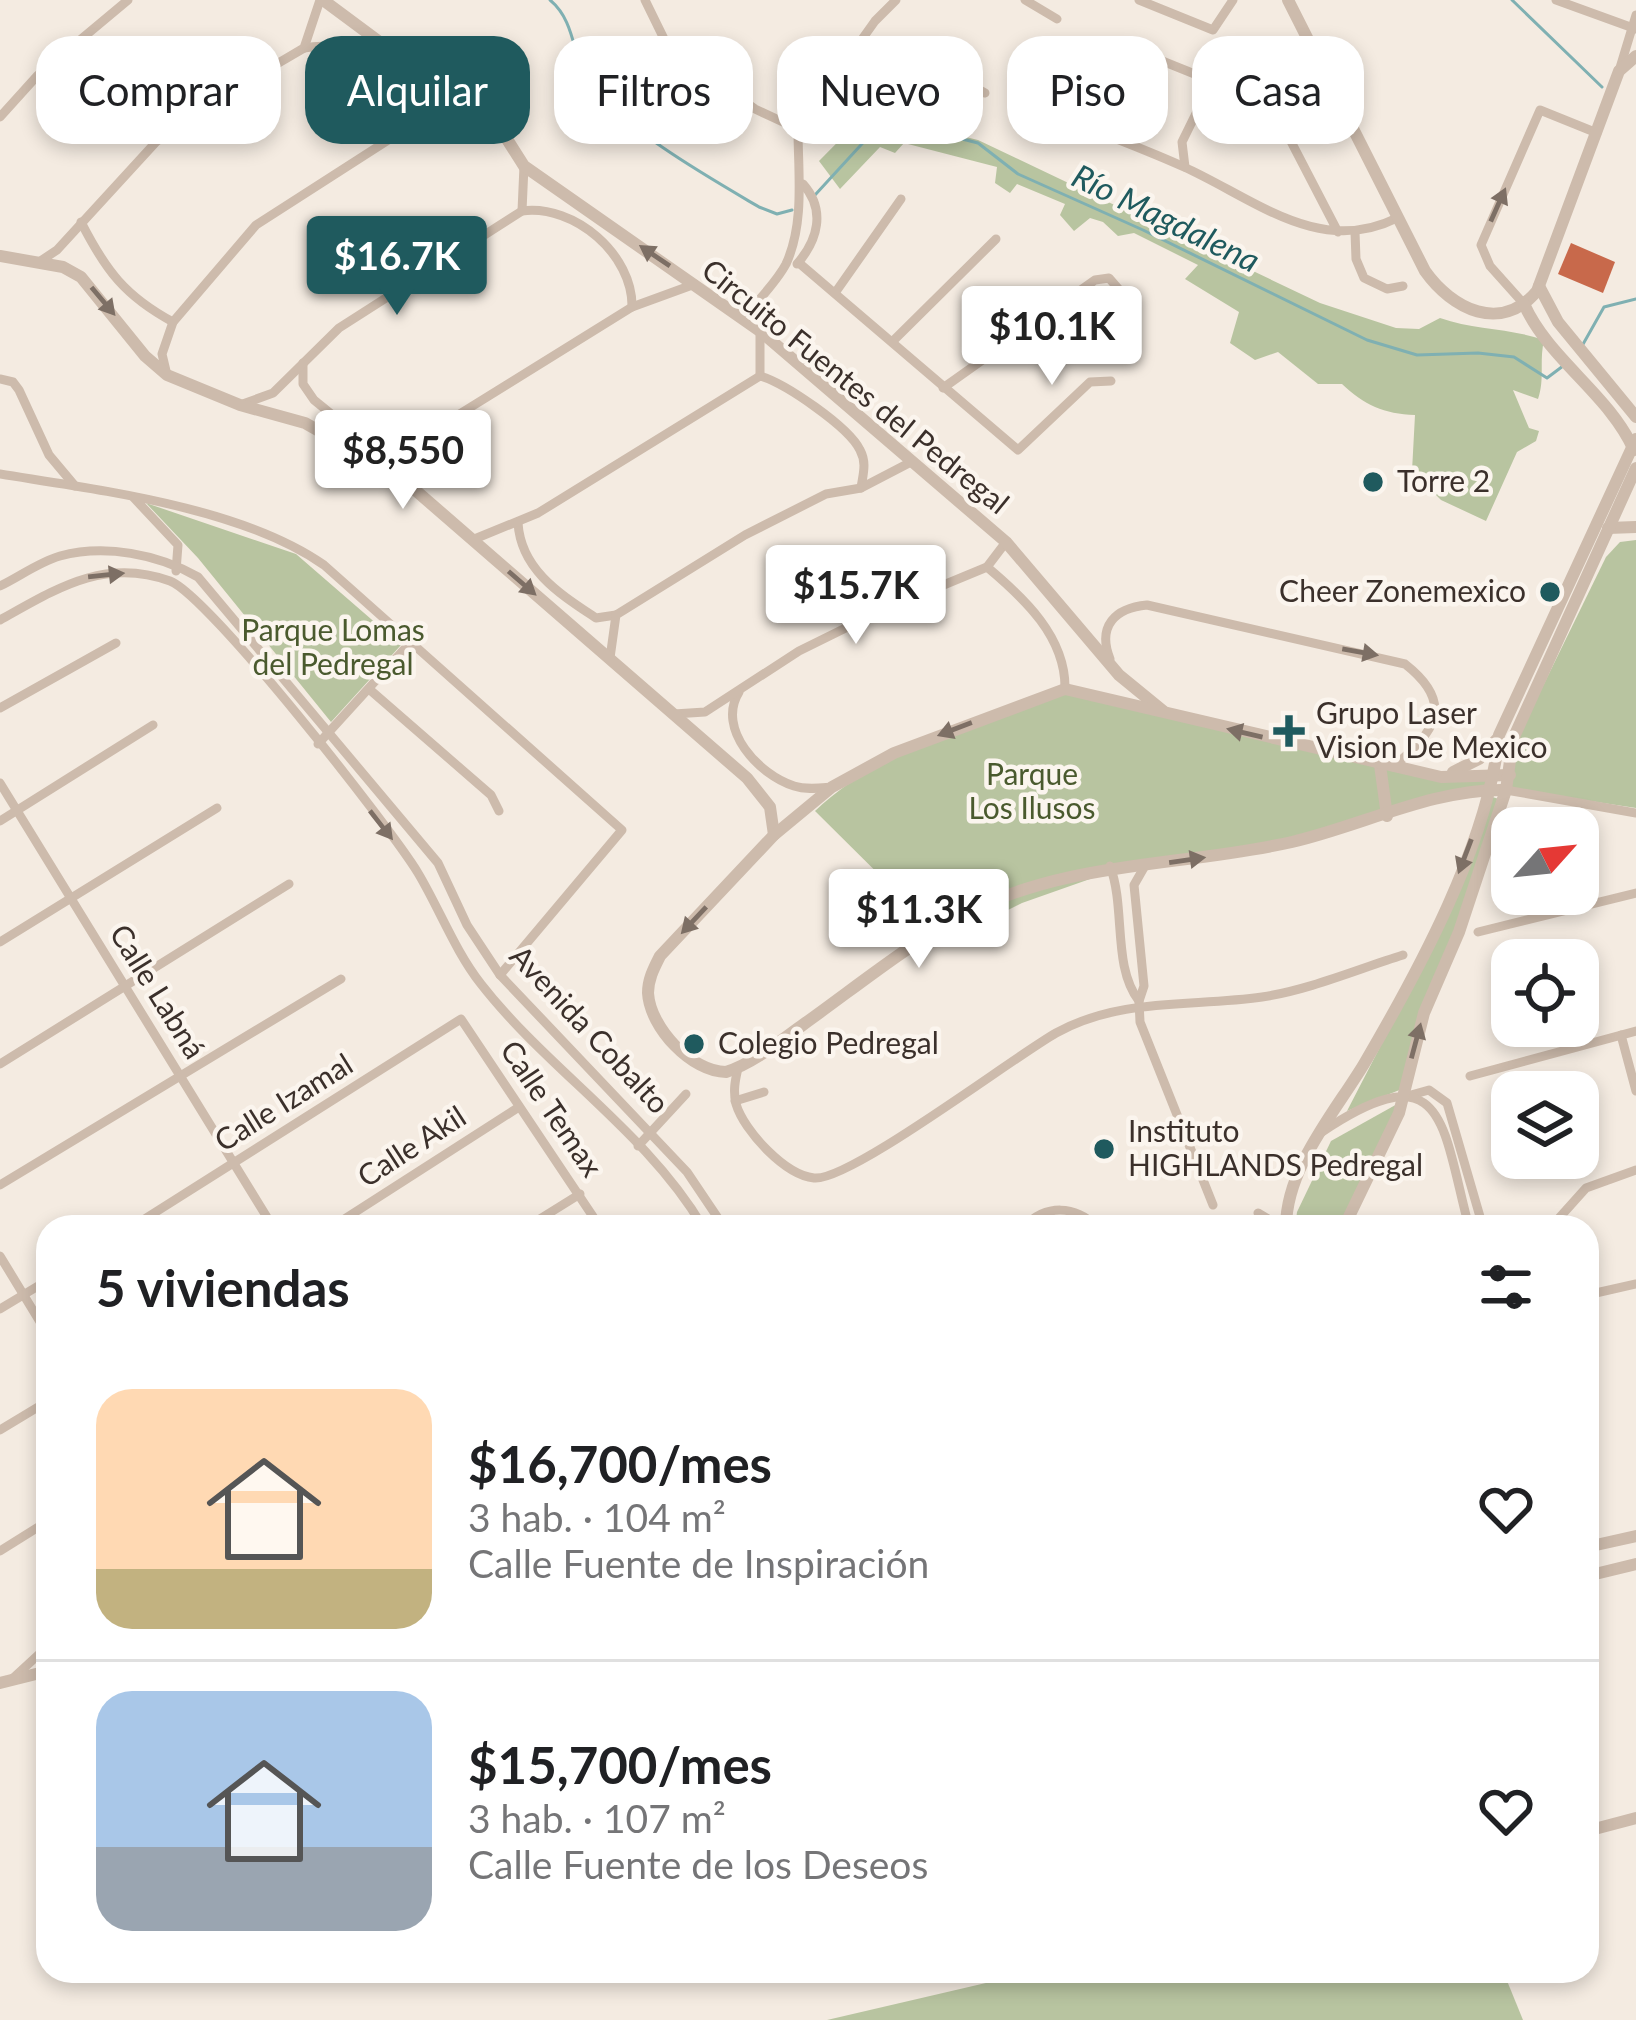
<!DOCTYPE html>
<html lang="es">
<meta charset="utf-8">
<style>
:root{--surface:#fff;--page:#f2f2f2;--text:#202124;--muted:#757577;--line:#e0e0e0;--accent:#1f5a5e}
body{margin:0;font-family:Lato,sans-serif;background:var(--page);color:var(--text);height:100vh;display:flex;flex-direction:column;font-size:45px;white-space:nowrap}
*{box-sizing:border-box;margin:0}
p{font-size:39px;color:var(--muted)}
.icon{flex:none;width:66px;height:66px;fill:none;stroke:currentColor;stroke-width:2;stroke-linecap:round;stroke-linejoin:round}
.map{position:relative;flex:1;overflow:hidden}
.details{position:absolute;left:36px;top:1215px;width:1563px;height:768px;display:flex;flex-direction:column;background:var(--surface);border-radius:36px;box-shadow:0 6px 18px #0003}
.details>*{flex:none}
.hud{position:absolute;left:36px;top:36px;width:1566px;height:108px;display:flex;gap:24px}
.needle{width:78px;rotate:63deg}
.buttons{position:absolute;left:1491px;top:807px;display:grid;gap:24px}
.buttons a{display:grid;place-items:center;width:108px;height:108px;border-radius:24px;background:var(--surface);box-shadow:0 6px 18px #0003;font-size:60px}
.price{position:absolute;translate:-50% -102px;padding:0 27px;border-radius:12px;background:#fff;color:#222;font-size:39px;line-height:78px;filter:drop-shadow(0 3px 6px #0008)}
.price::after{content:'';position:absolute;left:50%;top:72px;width:36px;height:27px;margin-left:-18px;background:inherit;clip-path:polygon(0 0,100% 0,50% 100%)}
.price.current{background:var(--accent);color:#fff}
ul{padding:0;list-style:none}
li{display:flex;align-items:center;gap:36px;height:300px;padding:0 60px}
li+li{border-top:3px solid var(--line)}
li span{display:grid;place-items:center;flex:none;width:336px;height:240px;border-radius:36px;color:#555}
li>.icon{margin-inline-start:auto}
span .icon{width:144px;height:144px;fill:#fffc;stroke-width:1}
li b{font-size:51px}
h2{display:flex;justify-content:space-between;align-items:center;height:144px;padding:0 60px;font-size:51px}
.tag{padding:0 42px;border-radius:36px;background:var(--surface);box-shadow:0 6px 18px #0003;font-size:42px;line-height:108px}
.tag.current{background:var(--accent);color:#fff}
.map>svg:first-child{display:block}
.green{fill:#b8c4a0}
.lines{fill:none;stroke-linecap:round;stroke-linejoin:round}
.stream{stroke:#7fb0b2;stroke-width:3}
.building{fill:#c8694b}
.minor{stroke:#cdbbac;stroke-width:9}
.tertiary{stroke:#cdbbac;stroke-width:12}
.oneway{fill:#7d6f65}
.poi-dot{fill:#1f5a5e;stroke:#fbf5ee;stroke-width:4.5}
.labels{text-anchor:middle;stroke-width:9;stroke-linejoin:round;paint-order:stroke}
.street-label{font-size:30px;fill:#3b302b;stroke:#fbf5ee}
.poi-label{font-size:30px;fill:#3b302b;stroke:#fbf5ee;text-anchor:start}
.park-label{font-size:30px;fill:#4a5a2e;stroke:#fbf5ee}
.water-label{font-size:33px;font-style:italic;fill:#1f5a5e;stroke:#fbf5ee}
</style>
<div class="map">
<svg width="1636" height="2020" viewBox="0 0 1636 2020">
<rect width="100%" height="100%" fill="#f4ebe1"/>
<!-- green -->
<g class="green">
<path d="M893,80L914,87L909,123L978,140L1320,303L1396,328L1419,329L1440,318C1474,330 1510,328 1544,340C1539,362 1545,378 1538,399L1513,390L1529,428L1539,431L1536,441L1517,452L1486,521L1441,500L1412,471L1415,415C1384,414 1364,405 1342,384H1318L1278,352L1255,360L1230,343L1239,312L1185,279L1198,265L1134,233L1118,236L1103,222L1090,218L1074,231L1060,215L1065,204L1017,184L1010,193L995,183L997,167L904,143L895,153L880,147L840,189L819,161L889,90Z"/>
<path d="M146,503L296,554L401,645L331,722L198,558Z"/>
<path d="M1636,540V808L1510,789L1517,739L1606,557L1620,542Z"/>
<path d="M1065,689L1441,777L1496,773L1490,789L1449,797L1293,846L1107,873L1022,903L946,941L815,811C884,746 977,722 1065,689Z"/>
<path d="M1489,796L1499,799L1402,1089L1347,1111L1394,1020Z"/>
<path d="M1399,1103L1344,1227H1295L1297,1212L1331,1141Z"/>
<path d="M1037,1971H1503L1523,2020H827Z"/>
</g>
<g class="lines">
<!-- stream -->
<g class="stream">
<path d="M550,0C577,22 572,61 590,84C625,130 708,177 759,207L777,214L792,210"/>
<path d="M1512,0L1602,87"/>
<path d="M815,195L871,134L899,123L978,143L1018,174L1143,230L1367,340L1417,355L1478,353L1514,357L1547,378L1563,366"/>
<path d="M1582,346L1604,307L1636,299"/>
</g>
</g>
<!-- building -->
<path class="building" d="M1571,243L1615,262L1603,293L1558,274Z"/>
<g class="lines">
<!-- minor -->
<g class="minor">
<path d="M645,0L668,47L755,109L798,129"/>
<path d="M1025,0L1057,19"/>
<path d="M1139,0L1213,30L1233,0"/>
<path d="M1556,0L1636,29"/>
<path d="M304,48C343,40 406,62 438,86L440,102L435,110"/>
<path d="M855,48L907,50L985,93"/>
<path d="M1619,71L1636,15"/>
<path d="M0,117L37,76L128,0"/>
<path d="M1185,167L1182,142L1212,81"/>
<path d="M522,211L524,166"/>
<path d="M81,222C106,271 125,296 173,322"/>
<path d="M1338,232L1256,74L1212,81L1115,42L1055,115C1098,132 1142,148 1184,167C1253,198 1319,257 1397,218"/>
<path d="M1355,232L1356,259L1364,278L1387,289L1403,286"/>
<path d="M39,262L57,250L156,142L190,115L304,48L320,0"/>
<path d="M799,263L1018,450L1090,382L1111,381"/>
<path d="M797,264C818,240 826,210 803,184"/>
<path d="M835,293L901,199"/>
<path d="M1524,304L1490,266L1481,245L1540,110L1597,133"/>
<path d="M744,318C757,301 776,283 786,264C805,223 798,172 798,129L875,21L896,0"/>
<path d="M760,331V376"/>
<path d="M893,341L996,239"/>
<path d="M303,363V384L314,400L346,426L371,444L408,446L632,307L695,284"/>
<path d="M167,375L162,354L173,322L256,225L435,110L483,100"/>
<path d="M760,376C785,383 849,427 860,450C867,463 863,474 861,488"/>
<path d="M0,379L13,382L19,390L49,455L75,486"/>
<path d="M943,388L1095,280L1109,278L1122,293"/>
<path d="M240,405L273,393L339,328L522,211C575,204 633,255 632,307"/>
<path d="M0,474C99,490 241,507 324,565L622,830L500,975"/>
<path d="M399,476L408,446"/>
<path d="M134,498L178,545L176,571"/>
<path d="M518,523C521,570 560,594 596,618L616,615"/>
<path d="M472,540L538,513L760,376"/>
<path d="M987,567C1024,598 1066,637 1065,689"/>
<path d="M0,586C19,577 39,562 60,556C105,544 158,554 198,577L438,863L467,925L500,975L687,1172L724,1227"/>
<path d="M0,620C56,589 104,557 170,581C209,596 390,827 418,873C439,908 455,951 481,984C548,1070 647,1132 703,1227"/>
<path d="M610,658L616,615L745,535L826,494L861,488L911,462"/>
<path d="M1110,659C1097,626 1115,608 1147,605L1405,664C1456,704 1435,732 1393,767"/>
<path d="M369,689L491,795L499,811"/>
<path d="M739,692C716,729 759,775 794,786C806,790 819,788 832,787"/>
<path d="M0,708L116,643"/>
<path d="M674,714L705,712L799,651L876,613L987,567L1006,542"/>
<path d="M318,744L409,644"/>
<path d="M0,783L273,1227"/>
<path d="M1506,790L1636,813"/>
<path d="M0,821L153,725"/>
<path d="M1146,864L1134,885L1144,986L1139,1001L1140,1022L1213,1205"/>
<path d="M1110,866C1126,908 1112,966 1139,1001"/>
<path d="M1478,932L1636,893"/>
<path d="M0,942L217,808"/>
<path d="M1621,1035L1636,1091"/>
<path d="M0,1064L289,884"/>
<path d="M738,1068C735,1081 733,1091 736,1104C744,1131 785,1175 814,1178C849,1182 1012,1058 1056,1033C1121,997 1192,1007 1262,997C1309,990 1358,969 1403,955"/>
<path d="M1470,1076L1636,1031"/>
<path d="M1411,1095L1429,1090L1447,1103L1483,1227"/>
<path d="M735,1101L764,1092"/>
<path d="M1322,1132C1446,1049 1442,1126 1469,1227"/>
<path d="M638,1146L686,1094"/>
<path d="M0,1185L341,979"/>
<path d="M1258,1213L1282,1227"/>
<path d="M132,1227L461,1019L600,1227"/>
<path d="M332,1227L519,1107"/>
<path d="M527,1227L580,1194"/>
<path d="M1024,1227C1046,1204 1075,1205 1097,1227"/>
<path d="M1551,1227L1586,1188L1636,1170"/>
<path d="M0,1256L48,1335"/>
<path d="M1587,1295L1636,1284"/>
<path d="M0,1309L48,1280"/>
<path d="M0,1430L48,1401"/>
<path d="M0,1551L48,1521"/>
<path d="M11,1680L48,1646"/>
</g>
<!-- tertiary -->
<g class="tertiary">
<path d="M323,0L381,43L458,71L472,84L524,166L760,331L1006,542L1119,675L1163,711"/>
<path d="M1288,0L1425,271C1452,309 1501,334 1537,291L1619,71L1636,56"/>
<path d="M0,256L63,267L81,277L145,356L167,375L240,405L305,423L399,476L747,778L770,807L774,835"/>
<path d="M1539,286L1558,322L1636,417"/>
<path d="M1524,304C1549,360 1609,394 1634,450"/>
<path d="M1608,528L1636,527"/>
<path d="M1380,765L1387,816"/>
<path d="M1453,772L1479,759L1498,738"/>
<path d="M1506,790C1435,788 1361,826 1292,842C1181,867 1067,860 963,915C907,945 856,987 804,1024C780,1041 754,1063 726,1072C692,1072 650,1028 648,993C648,979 654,968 660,956L774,835L832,787L894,753L1065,689L1441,777L1510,775"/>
<path d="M1286,1227C1286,1168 1335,1112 1364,1064C1418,972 1489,842 1499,735L1636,439"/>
<path d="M1344,1227L1399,1113L1424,1013L1459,932L1506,790L1513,739L1636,468"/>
<path d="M1587,1547L1636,1536"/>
<path d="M1587,1576L1636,1564"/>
<path d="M0,1683L48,1671"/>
<path d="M1587,1831L1636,1818"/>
</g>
</g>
<!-- one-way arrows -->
<defs><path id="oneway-solid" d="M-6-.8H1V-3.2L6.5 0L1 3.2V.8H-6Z" transform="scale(3)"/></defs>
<g class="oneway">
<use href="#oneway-solid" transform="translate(1498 205) rotate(-66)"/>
<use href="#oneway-solid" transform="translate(655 256) rotate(-146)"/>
<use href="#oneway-solid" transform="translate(103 301) rotate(50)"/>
<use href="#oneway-solid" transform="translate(106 575) rotate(-6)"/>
<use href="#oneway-solid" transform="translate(522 583) rotate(41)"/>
<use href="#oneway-solid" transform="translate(1360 652) rotate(10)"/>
<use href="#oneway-solid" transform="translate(955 729) rotate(159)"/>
<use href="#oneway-solid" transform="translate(1245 733) rotate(-167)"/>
<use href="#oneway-solid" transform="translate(381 825) rotate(52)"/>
<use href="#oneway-solid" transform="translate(1465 856) rotate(111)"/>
<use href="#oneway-solid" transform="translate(1187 860) rotate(-8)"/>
<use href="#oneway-solid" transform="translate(694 920) rotate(133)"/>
<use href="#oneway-solid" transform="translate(1416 1041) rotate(-75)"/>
</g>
<!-- markers -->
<g class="poi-dot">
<circle cx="1373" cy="482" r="12"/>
<circle cx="1550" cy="592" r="12"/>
<path d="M1283 713h12v12h12v12h-12v12h-12v-12h-12v-12h12z"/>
<circle cx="694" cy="1044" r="12"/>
<circle cx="1104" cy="1149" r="12"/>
</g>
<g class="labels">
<!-- street labels -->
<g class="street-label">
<text transform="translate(855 387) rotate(39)" y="10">Circuito Fuentes del Pedregal</text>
<text transform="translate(157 992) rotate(58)" y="10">Calle Labná</text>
<text transform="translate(589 1030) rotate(47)" y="10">Avenida Cobalto</text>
<text transform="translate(284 1103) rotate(-32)" y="10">Calle Izamal</text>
<text transform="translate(551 1109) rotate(56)" y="10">Calle Temax</text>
<text transform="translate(412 1147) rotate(-33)" y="10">Calle Akil</text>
</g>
<!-- poi labels -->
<g class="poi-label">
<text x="1397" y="492">Torre 2</text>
<text x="1526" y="602" text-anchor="end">Cheer Zonemexico</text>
<text x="1316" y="724">Grupo Laser<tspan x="1316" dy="34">Vision De Mexico</tspan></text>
<text x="718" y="1054">Colegio Pedregal</text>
<text x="1128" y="1142">Instituto<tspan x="1128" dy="34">HIGHLANDS Pedregal</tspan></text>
</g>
<!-- park labels -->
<g class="park-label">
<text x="333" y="641">Parque Lomas<tspan x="333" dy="34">del Pedregal</tspan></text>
<text x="1032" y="785">Parque<tspan x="1032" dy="34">Los Ilusos</tspan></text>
</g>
<!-- water labels -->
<g class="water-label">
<text transform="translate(1166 218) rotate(26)" y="12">Río Magdalena</text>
</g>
</g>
</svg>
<div class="buttons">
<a><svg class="needle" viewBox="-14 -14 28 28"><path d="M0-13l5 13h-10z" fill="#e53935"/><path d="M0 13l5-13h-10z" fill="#757577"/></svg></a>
<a><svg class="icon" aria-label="locate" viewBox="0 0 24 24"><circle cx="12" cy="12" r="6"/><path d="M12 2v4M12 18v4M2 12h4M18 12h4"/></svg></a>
<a><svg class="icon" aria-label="layers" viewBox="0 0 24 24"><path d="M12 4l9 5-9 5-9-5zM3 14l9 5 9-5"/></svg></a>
</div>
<b class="price current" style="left:397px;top:318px">$16.7K</b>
<b class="price" style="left:1052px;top:388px">$10.1K</b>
<b class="price" style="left:403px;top:512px">$8,550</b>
<b class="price" style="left:856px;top:647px">$15.7K</b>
<b class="price" style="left:919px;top:971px">$11.3K</b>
<div class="hud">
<a class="tag">Comprar</a>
<a class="tag current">Alquilar</a>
<a class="tag">Filtros</a>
<a class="tag">Nuevo</a>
<a class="tag">Piso</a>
<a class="tag">Casa</a>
</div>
<section class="details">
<h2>5 viviendas<svg class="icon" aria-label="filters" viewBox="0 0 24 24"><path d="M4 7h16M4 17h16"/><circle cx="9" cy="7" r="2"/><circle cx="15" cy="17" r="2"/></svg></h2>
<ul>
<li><span style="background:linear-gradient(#ffd9b3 75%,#c2b280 0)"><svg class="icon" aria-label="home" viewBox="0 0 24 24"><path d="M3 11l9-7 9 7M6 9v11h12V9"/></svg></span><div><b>$16,700/mes</b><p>3 hab. · 104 m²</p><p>Calle Fuente de Inspiración</p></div><svg class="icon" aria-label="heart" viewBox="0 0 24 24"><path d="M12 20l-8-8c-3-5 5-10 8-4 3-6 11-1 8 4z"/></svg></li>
<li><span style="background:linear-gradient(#a9c7e8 65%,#9aa5b1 0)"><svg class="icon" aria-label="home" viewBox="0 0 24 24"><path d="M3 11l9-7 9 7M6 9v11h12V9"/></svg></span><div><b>$15,700/mes</b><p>3 hab. · 107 m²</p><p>Calle Fuente de los Deseos</p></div><svg class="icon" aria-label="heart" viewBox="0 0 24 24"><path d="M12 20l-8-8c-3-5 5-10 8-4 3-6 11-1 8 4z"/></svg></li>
</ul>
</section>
</div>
